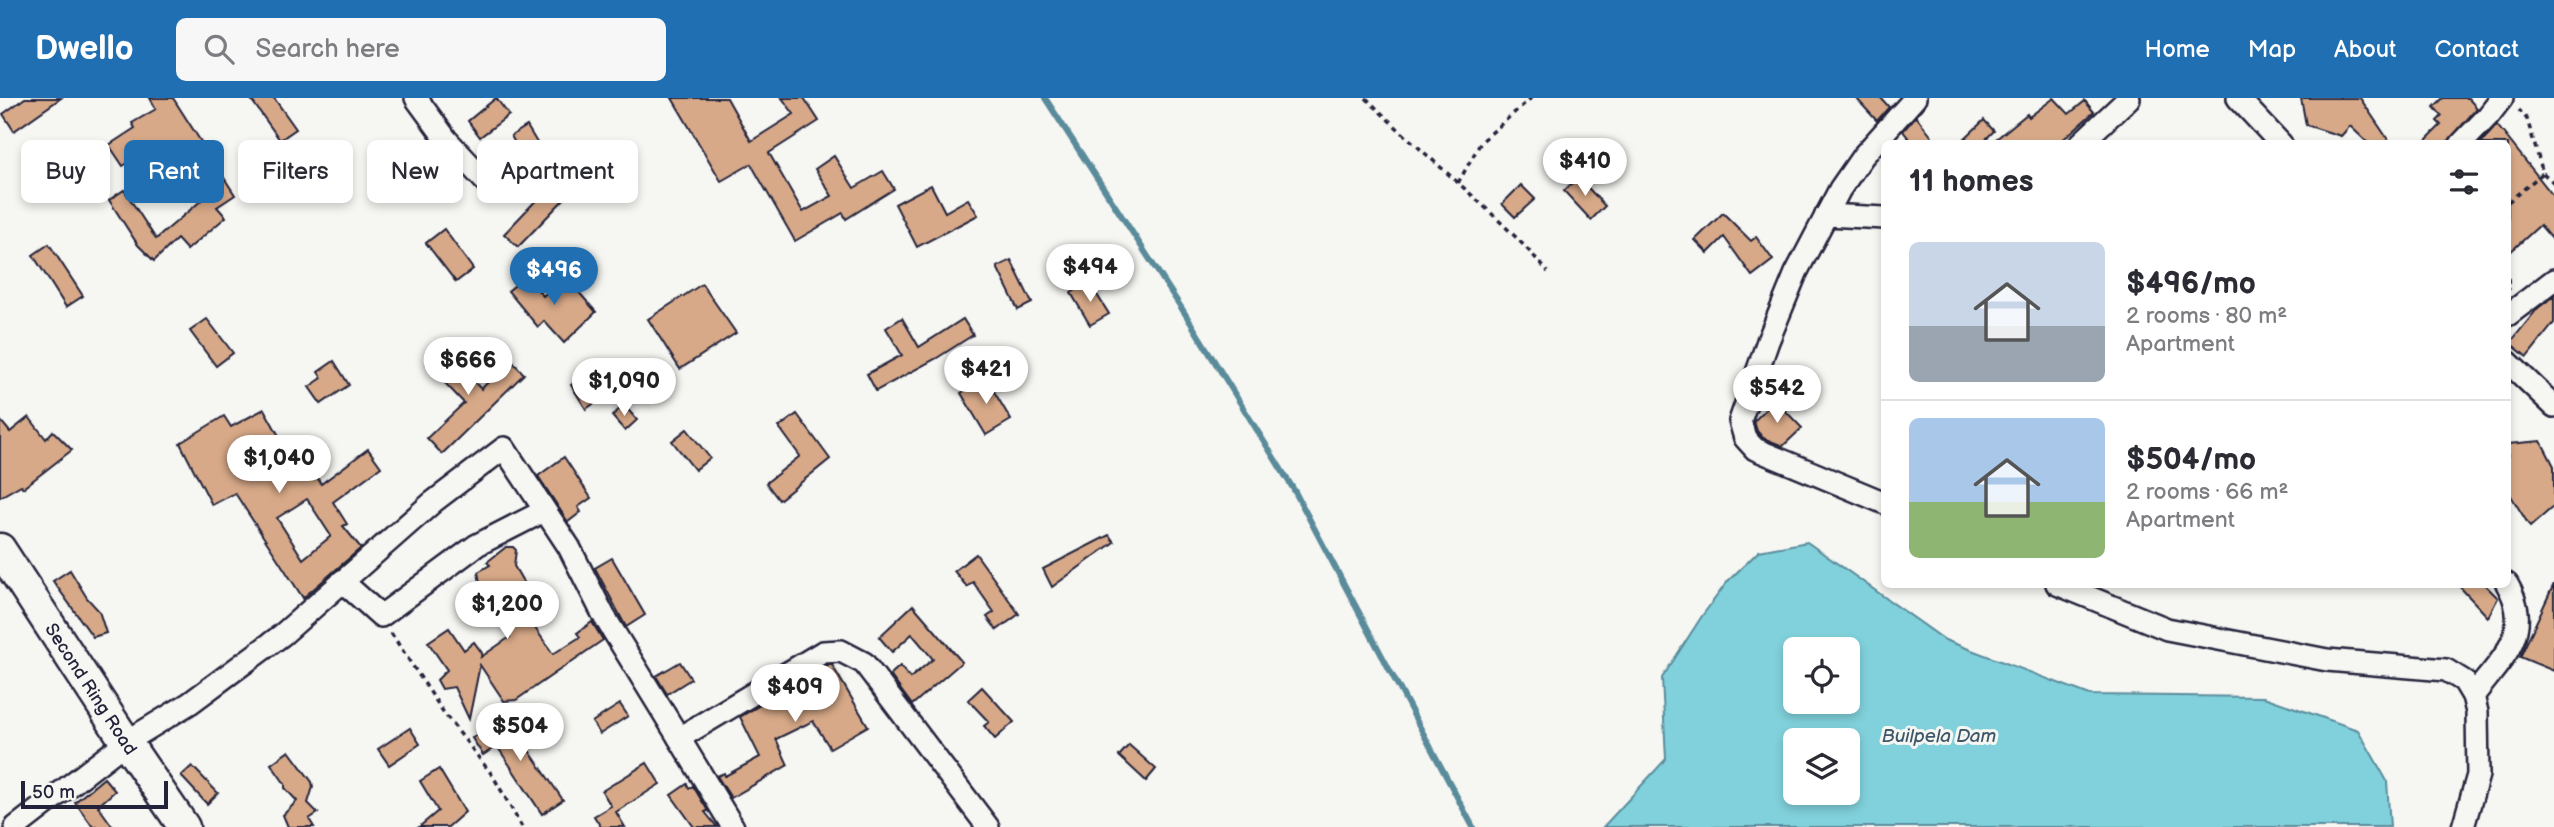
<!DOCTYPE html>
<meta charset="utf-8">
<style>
:root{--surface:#fff;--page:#f7f7f7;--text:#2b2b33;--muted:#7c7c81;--line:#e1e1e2;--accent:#1f6fb2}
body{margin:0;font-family:"Balsamiq Sans",sans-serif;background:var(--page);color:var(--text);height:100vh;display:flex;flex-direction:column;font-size:26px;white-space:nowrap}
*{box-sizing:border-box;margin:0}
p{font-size:23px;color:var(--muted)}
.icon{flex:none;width:38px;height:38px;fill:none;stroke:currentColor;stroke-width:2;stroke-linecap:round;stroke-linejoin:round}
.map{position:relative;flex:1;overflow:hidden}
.panel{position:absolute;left:1881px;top:42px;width:630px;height:448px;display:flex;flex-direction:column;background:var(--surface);border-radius:10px;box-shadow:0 4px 10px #0003}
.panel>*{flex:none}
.hud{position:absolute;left:21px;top:42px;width:665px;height:63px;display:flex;gap:14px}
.controls{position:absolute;left:1783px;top:539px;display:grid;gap:14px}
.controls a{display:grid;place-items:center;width:77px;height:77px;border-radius:10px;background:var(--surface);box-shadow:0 4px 10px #0003;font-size:35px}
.scale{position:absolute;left:21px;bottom:18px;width:147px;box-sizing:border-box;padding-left:7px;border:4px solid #22223b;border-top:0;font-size:19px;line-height:24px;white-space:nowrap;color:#22223b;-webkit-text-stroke:5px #f6f6f2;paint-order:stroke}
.price{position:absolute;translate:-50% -60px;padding:0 16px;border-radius:24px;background:#fff;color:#222;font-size:23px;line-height:46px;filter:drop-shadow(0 2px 4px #0008)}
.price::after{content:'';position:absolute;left:50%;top:42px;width:21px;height:16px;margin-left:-10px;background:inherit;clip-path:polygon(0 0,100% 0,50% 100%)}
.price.current{background:var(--accent);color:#fff}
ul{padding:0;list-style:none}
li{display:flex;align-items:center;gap:21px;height:175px;padding:0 28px}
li+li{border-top:2px solid var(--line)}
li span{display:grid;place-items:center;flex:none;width:196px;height:140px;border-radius:10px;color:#555}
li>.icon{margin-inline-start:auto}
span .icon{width:84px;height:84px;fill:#fffc;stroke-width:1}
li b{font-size:30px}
h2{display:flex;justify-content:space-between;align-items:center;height:84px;padding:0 28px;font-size:30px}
.pill{padding:0 24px;border-radius:10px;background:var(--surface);box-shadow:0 4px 10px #0003;font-size:24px;line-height:63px}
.pill.current{background:var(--accent);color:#fff}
header{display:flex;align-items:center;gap:42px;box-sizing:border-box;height:98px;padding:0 35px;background:var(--accent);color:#fff}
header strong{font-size:33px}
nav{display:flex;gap:38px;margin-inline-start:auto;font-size:24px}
.search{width:490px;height:63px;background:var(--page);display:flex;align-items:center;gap:18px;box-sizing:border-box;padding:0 24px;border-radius:10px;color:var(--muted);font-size:26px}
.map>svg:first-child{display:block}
.water{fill:#80d1db;stroke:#5a8b9b;stroke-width:2;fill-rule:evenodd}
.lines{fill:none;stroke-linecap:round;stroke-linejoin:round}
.stream{stroke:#5a8b9b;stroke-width:6}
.building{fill:#d7a988;stroke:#22223b;stroke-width:2;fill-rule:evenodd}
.minor-casing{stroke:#22223b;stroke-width:26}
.secondary-casing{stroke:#22223b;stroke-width:35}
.path{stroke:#22223b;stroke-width:3.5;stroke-dasharray:5 5;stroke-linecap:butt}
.minor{stroke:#f6f6f2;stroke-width:21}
.secondary{stroke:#f6f6f2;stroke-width:30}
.labels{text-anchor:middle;stroke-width:6;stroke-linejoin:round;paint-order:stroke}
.street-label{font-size:18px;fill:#22223b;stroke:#f6f6f2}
.water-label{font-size:19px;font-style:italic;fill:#3e576b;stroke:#f6f6f2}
</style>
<header>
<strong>Dwello</strong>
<div class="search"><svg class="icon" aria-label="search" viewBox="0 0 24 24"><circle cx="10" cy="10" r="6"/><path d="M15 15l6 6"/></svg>Search here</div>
<nav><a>Home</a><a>Map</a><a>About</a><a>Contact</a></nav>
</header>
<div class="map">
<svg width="2554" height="729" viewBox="0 0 2554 729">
<rect width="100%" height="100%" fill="#f6f6f2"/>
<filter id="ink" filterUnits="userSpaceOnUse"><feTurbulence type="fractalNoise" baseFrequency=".0143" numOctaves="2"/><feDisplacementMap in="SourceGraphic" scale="14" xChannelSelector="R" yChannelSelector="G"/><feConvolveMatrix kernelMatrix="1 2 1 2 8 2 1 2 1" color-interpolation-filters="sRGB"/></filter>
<g filter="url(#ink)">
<!-- water -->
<path class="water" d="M1807,444L1945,542L2090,597L2264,599L2358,632L2387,683L2390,729H1603L1666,661L1662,580L1702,518L1728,483L1759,453ZM1796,551H1848V604H1796ZM1796,642H1848V695H1796Z"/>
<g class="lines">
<!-- stream -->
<path class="stream" d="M1045,0L1184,214L1294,392L1473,729"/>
</g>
<!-- building -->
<g class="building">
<path d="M25,0H61L14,33L3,16Z"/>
<path d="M150,0H173L235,97L217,109L226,119L187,152L177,141L154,163L138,147L109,102L124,92L156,141L210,95L187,59L172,70L155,48L123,68L109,47L135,30L132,25L156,11Z"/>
<path d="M250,0H274L296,31L280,42Z"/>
<path d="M496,0L509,17L480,39L468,23Z"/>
<path d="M672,0H727L751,43L794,16L782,0H804L819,23L769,55L803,114L832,98L815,71L834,58L854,90L883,73L894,91L846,121L843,115L795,143L751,66L721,83Z"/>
<path d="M1856,0H1881L1889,9L1877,23Z"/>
<path d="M2054,0L2069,16L2085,3L2094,14L2058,46H1990L2027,16L2029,19Z"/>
<path d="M2301,0H2360L2391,46H2369L2350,28L2341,38L2306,27Z"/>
<path d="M2443,0H2468L2477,10L2446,46H2422L2441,27L2437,23L2442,18L2434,9Z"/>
<path d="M1916,18L1937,46H1913L1903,33Z"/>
<path d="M1984,22L1994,33L1981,46H1959Z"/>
<path d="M2497,27L2554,99V143L2540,127L2508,156V46H2480Z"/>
<path d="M527,28L568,97L518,149L504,136L544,94L511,38Z"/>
<path d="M619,53L634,80L620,88L604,62Z"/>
<path d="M1578,79L1605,108L1591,122L1564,93Z"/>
<path d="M931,87L945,114L968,101L978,117L917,149L895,106Z"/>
<path d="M1521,87L1535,101L1515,119L1502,106Z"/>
<path d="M1723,115L1751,143L1756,139L1773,162L1752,178L1724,139L1708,155L1695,142Z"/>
<path d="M444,131L473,171L456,184L426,145Z"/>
<path d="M49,146L83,198L66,209L33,157Z"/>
<path d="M1011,162L1032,205L1018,212L997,169Z"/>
<path d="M526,178L543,198L565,178L596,214L564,245L544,223L538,229L508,193Z"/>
<path d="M1089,184L1109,216L1090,227L1071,195Z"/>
<path d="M702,186L736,235L680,271L648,221Z"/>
<path d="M2554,198V225L2527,259L2510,245L2538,210Z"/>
<path d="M902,220L919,249L963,221L973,237L937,260L876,293L867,276L902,257L886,230Z"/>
<path d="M207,221L233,255L216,268L190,233Z"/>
<path d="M443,250L481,291L511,262L524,276L442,356L427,340L464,305L427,266Z"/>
<path d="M334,263L349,287L321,306L309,289L322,280L318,274Z"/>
<path d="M583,279L590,290L595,287L603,299L586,311L571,287Z"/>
<path d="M986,280L1011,322L986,337L961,295Z"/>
<path d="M1775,302L1802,330L1783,348L1763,340L1757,333L1754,323Z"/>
<path d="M624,307L637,322L625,333L612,318Z"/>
<path d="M264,311L302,379L313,372L321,386L368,351L381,369L333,404L347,426L343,428L361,450L303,500L235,395L212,407L180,345L224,318L231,329ZM307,401L331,438L303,461L277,420Z"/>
<path d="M797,316L830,361L779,402L766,385L800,358L779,329Z"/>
<path d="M29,319L46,341L53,333L72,352L23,390L21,387L0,399V322L10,334Z"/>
<path d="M687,331L710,360L695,372L672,343Z"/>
<path d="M2541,343L2554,368V408L2530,429L2508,393V346Z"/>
<path d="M564,359L591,400L578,409L581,414L568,424L538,378Z"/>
<path d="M1109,437L1114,444L1052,489L1043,471Z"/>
<path d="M506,449H513L516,452L514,468L546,523L535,530L553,556L580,539L577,535L592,524L603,542L516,602L504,603L480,567L469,621L454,589L442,591L437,582L447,572L428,544L449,530L464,552L474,544L482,555L481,559L510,539L480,485L478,474L490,467L487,464Z"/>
<path d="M976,456L1019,516L997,532L987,519L994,514L973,484L967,489L954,473Z"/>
<path d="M612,460L645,517L626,529L595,470Z"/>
<path d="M70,472L87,500L99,513L106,535L93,539L53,483Z"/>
<path d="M2457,486H2484L2498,500L2488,519Z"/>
<path d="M2554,486V573L2520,559Z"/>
<path d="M913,507L962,564L912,607L890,577L900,568L910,580L933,561L912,536L892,554L879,539Z"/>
<path d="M680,564L691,581L667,596L656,578Z"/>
<path d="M827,567H832L868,628L830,650L813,623L776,641L788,667L731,700L717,678L724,675L725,678L760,659L740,619Z"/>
<path d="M982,589L1014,624L995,641L984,628L989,624L968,602Z"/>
<path d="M620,606L628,618L600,636L592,624Z"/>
<path d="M506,619L563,702L542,716L497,648L483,657L472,640Z"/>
<path d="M410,630L420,646L389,667L378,651Z"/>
<path d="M1129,647L1156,671L1146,683L1119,658Z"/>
<path d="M289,653L312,684L313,689L308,705L318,715L309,721L314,729H288L283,717L297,703L285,690V686L271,666Z"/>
<path d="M647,665L660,686L616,714L625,729H601L594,718L611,708L602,693Z"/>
<path d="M192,668L218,695L207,706L181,678Z"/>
<path d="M439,671L465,714L448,729H419L438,713L420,683Z"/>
<path d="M104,680L115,693L98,708L113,729H93L75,704Z"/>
<path d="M687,686L689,690L693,688L708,713L705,714L717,729H694L671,697Z"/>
</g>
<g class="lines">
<defs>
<g id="minor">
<path d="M416,0L446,41L487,85"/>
<path d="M2238,0L2281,46"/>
<path d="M2080,46L2129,0"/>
<path d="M2461,46L2488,18L2502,0"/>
<path d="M1826,117L1885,120"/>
<path d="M2508,217L2554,182"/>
<path d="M2508,264L2554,308"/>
<path d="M1885,405L1755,351L1745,340L1740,323L1768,243L1796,175L1840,91L1863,58L1915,0"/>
<path d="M342,483L381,518L477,447L544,413"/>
<path d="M2057,486L2167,531L2327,562L2446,572L2464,583L2473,598L2477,614L2478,677L2463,729"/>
<path d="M2473,598C2501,561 2535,534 2507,486"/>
<path d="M679,640L733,729"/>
<path d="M16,729L126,644L190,605L282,537L433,404L504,350L569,449L604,518L679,640L823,554L841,553L864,565L988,729"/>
</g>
<path id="secondary" d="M0,451L126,644L184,729"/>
</defs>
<!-- minor casing -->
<use href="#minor" class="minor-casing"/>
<!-- secondary casing -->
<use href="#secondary" class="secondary-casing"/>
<!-- path -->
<g class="path">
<path d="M1366,0C1426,60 1493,110 1548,174"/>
<path d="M2543,75L2554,85"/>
<path d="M1458,85L1481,44L1531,0"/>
<path d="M2508,104L2543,75L2527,21L2519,12"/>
<path d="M2508,180L2509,192"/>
<path d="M391,535L444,615L493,678L522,729"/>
</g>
<!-- minor -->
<use href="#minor" class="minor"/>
<!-- secondary -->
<use href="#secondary" class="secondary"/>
</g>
</g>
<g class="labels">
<!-- street labels -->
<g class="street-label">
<text transform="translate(91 591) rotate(57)" y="6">Second Ring Road</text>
</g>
<!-- water labels -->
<g class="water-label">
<text x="1939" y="644">Builpela Dam</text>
</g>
</g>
</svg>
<div class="controls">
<a><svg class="icon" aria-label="locate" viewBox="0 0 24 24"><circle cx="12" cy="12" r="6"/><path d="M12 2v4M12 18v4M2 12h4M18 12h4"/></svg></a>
<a><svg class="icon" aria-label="layers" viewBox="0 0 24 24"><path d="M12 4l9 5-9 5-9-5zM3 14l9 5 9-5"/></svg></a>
</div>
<div class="scale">50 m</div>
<b class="price" style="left:1585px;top:100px">$410</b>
<b class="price" style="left:1090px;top:206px">$494</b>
<b class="price current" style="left:554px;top:209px">$496</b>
<b class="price" style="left:468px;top:299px">$666</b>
<b class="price" style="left:986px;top:308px">$421</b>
<b class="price" style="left:624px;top:320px">$1,090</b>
<b class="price" style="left:1777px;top:327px">$542</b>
<b class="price" style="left:279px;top:397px">$1,040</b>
<b class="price" style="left:507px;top:543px">$1,200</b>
<b class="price" style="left:795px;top:626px">$409</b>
<b class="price" style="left:520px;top:665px">$504</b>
<div class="hud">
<a class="pill">Buy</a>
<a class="pill current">Rent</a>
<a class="pill">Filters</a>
<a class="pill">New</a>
<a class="pill">Apartment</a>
</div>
<section class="panel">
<h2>11 homes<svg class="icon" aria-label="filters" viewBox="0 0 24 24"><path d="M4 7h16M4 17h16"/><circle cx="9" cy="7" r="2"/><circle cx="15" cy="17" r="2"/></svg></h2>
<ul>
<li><span style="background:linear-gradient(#c9d6e8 60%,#9aa5b1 0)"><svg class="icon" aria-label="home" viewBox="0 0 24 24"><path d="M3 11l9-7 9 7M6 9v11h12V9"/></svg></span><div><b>$496/mo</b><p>2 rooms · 80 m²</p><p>Apartment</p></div></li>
<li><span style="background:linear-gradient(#a9c7e8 60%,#8fb573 0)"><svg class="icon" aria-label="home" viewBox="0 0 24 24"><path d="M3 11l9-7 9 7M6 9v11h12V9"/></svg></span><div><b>$504/mo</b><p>2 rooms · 66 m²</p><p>Apartment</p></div></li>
</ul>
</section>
</div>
